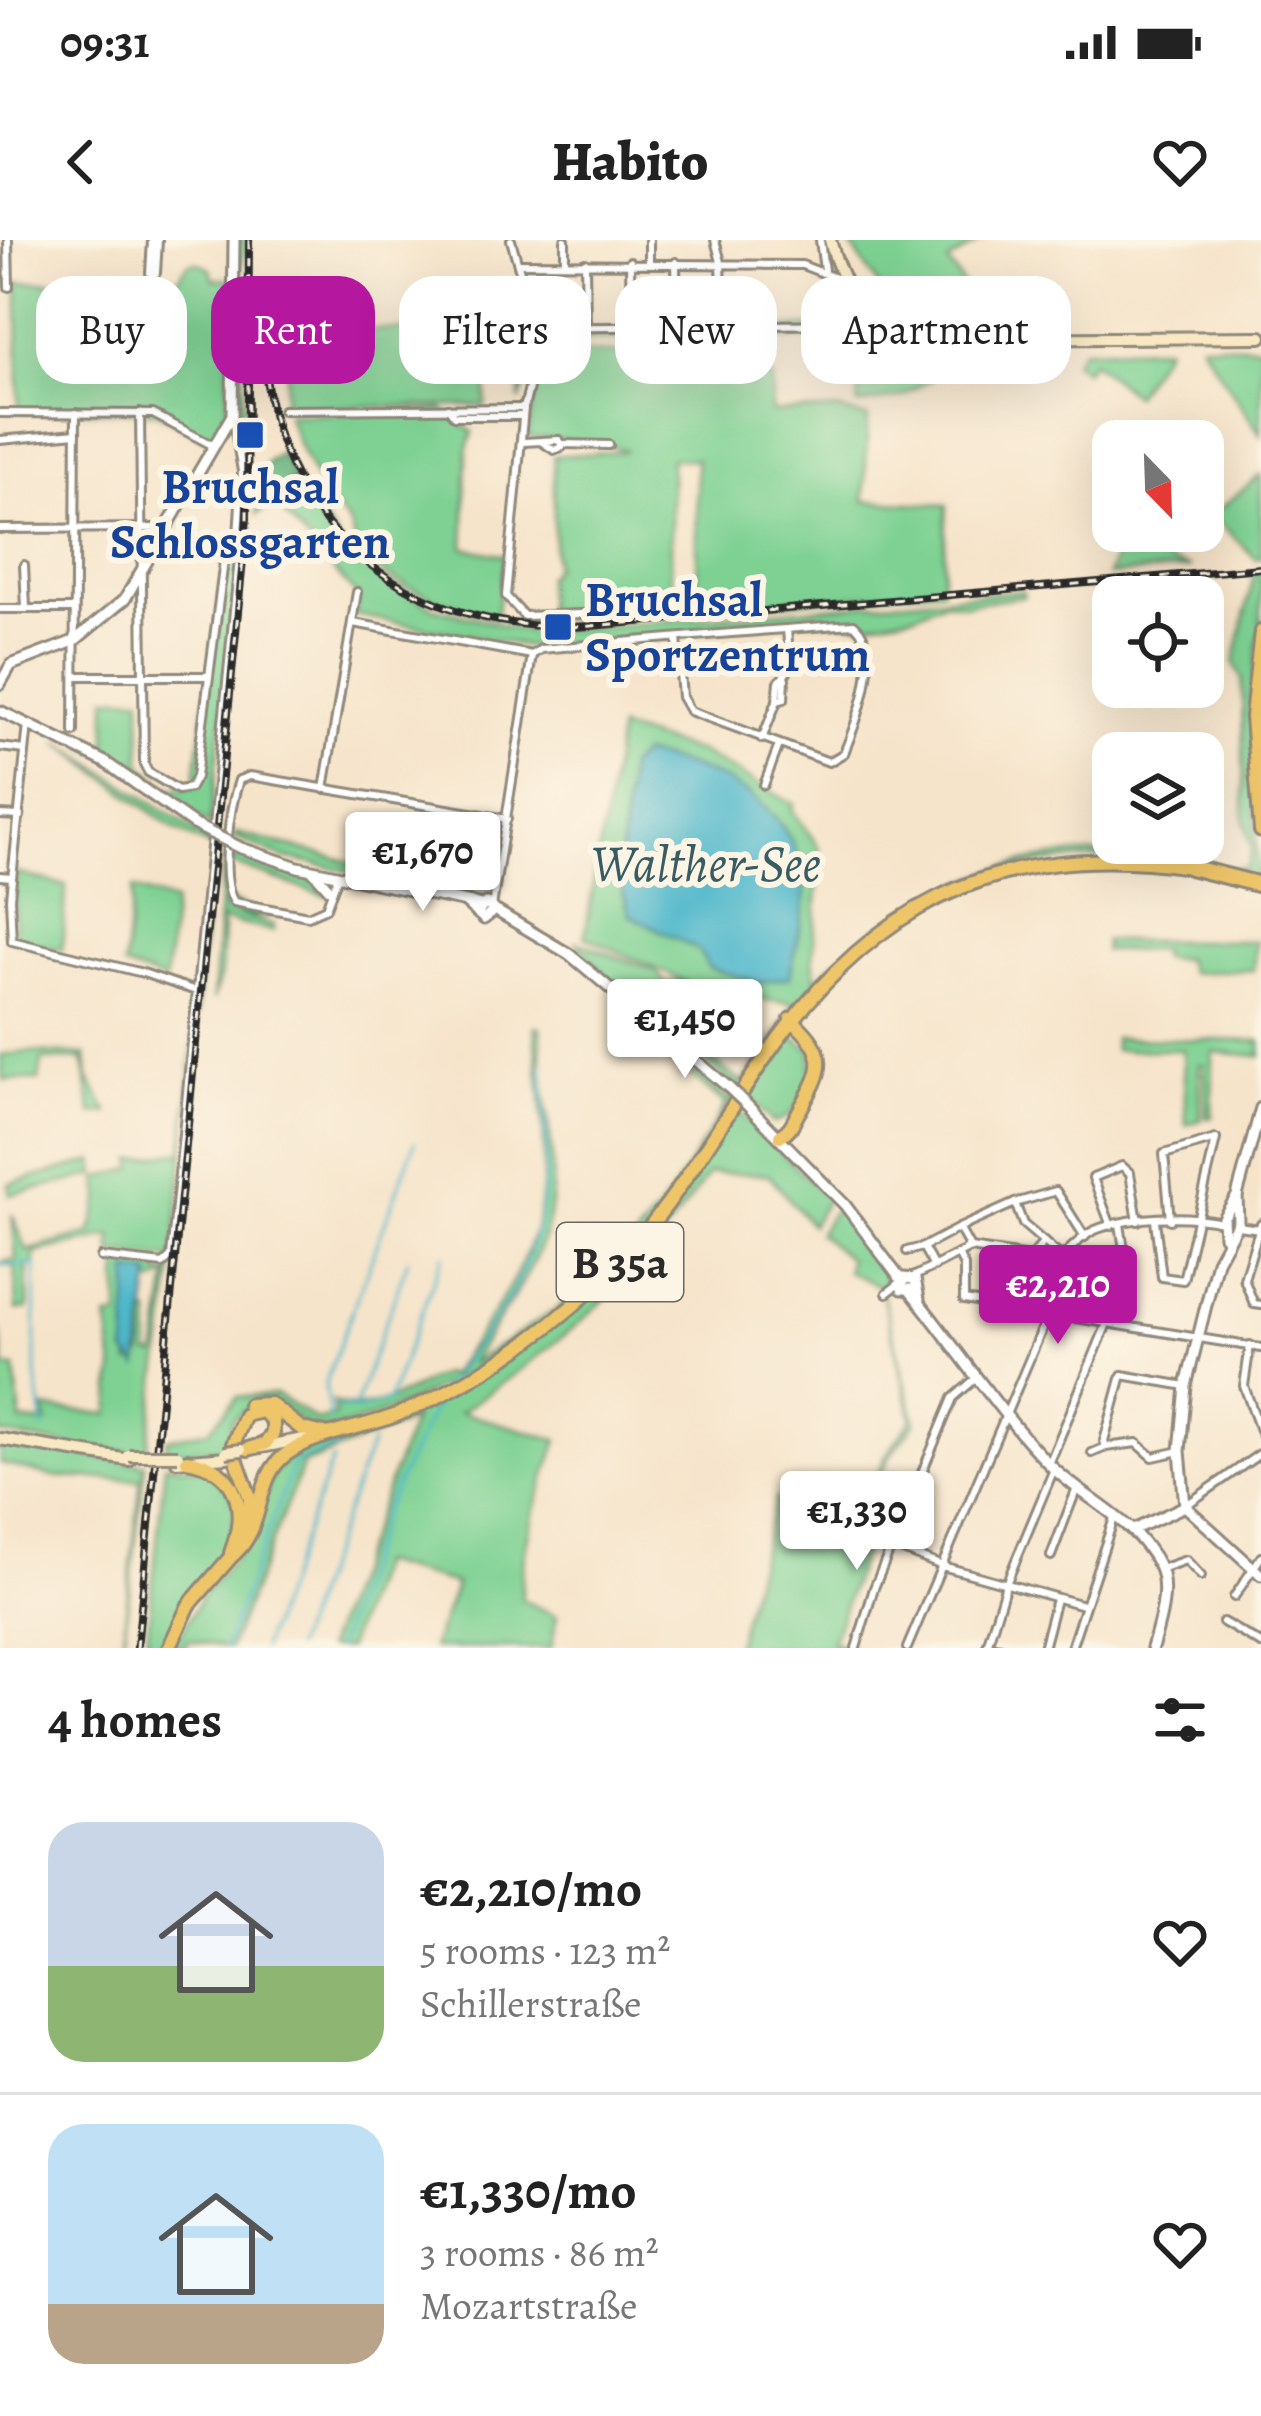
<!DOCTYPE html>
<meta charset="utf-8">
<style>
:root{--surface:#fff;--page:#f6f6f6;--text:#222;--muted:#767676;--line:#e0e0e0;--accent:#b5179e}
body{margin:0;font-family:Alegreya,serif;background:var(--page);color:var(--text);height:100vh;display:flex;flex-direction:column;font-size:45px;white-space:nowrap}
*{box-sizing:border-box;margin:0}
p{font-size:39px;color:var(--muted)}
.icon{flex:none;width:66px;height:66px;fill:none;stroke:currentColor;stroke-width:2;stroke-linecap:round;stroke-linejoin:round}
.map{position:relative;height:1408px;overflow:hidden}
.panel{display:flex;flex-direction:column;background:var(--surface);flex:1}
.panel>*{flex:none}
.hud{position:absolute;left:36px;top:36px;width:1191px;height:108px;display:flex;gap:24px}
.needle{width:78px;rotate:157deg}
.fabs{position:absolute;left:1092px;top:180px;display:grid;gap:24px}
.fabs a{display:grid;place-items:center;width:132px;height:132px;border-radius:24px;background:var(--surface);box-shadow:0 12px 48px #0002;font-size:60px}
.price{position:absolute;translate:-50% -102px;padding:0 27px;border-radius:12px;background:#fff;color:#222;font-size:39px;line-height:78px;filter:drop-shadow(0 3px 6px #0008)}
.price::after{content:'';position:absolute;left:50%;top:72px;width:36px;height:27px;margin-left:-18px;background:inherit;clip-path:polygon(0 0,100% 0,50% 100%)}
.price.current{background:var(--accent);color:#fff}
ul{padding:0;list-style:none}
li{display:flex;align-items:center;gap:36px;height:300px;padding:0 48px}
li+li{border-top:3px solid var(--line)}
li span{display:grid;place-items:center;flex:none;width:336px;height:240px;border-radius:36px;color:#555}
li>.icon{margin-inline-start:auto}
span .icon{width:144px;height:144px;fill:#fffc;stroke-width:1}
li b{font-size:51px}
h2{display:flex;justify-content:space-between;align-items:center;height:144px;padding:0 48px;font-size:51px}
.tag{padding:0 42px;border-radius:36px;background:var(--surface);box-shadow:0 12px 48px #0002;font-size:42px;line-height:108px}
.tag.current{background:var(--accent);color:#fff}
.status{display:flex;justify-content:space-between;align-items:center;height:84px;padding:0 60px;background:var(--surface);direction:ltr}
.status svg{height:33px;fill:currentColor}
header{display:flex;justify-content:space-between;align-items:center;height:156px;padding:0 48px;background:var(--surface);font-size:54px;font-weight:800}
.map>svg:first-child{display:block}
.green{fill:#7ed193;stroke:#547e5f;stroke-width:3;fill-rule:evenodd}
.forest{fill:#66b37d;stroke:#486f54;stroke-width:3}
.water{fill:#4eb7cb;stroke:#3c717b;stroke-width:3}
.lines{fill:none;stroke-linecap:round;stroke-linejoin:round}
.stream{stroke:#4eb7cb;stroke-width:3}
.minor-casing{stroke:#90887a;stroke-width:12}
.tertiary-casing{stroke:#90887a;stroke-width:15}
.secondary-casing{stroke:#90887a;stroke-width:16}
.primary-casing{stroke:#90887a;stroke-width:18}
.trunk-casing{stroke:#90887a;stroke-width:20}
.minor{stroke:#fff;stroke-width:6}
.tertiary{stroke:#fff;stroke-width:9}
.secondary{stroke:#f8e8c3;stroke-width:10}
.primary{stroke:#eec569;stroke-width:12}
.trunk{stroke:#eec569;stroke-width:14}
.rail-casing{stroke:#2b2b2b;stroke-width:8}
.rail{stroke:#fcf5e5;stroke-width:3;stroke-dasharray:9;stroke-linecap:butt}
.tertiary-bridge-casing{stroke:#90887a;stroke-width:15;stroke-linecap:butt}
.secondary-bridge-casing{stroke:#90887a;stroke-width:16;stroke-linecap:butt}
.tertiary-bridge{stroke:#fff;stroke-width:9}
.secondary-bridge{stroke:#f8e8c3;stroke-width:10}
.transit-dot{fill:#1a4fb4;stroke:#fcf5e5;stroke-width:4.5}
.labels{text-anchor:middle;stroke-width:12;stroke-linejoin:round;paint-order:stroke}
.shield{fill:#fcf5e5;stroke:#6a6863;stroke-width:3}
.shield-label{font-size:45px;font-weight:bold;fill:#2b2b2b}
.transit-label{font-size:48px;font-weight:bold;fill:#164399;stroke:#fcf5e5}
.water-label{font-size:51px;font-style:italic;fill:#375c63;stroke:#fcf5e5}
</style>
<div class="status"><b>09:31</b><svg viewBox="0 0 49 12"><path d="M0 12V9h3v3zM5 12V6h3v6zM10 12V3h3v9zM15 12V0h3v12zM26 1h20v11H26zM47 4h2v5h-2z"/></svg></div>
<header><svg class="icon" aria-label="back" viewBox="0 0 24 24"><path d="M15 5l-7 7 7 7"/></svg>Habito<svg class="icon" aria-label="heart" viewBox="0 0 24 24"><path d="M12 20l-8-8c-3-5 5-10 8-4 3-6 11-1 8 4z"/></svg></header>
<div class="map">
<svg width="1261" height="1408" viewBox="0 0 1261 1408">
<rect width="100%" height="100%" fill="#fcf5e5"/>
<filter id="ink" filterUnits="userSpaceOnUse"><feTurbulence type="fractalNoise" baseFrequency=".00833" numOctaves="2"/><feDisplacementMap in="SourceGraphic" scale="24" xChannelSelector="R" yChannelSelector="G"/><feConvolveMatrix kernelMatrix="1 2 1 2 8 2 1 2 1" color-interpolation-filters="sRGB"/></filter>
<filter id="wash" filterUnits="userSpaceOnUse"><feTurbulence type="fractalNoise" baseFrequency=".004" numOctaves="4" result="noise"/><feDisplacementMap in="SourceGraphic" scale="48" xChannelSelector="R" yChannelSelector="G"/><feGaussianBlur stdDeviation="2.7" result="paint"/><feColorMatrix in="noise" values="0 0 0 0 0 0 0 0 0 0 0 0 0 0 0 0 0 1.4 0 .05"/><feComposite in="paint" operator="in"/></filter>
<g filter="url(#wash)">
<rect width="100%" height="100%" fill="#f6e4ca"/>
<!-- green -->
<g class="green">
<path d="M237,0H247L239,39L245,195L240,196L237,175Z"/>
<path d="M835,0H982L948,22L995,92L957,94V98L917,108L893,95L894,87L880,78L893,68L849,2L837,8Z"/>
<path d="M196,22L211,29L213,39H231L228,172L214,196L203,197L155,172L19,170L18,42H176L188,24Z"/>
<path d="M838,40L885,98L542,100V89L846,87Z"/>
<path d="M521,49L539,104L520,161L519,117H487L486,166L284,167L290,105L274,101V90L501,89L519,78Z"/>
<path d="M1201,103L1261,106V195L1202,106Z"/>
<path d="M894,107L924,121L933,138L902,157L858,165L862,109Z"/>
<path d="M1166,107L1134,155L1092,121L1084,130L1073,122L1082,109Z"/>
<path d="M544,111L764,118L773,141L771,173L838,170L868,178L864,261L947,265L942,348L698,371L696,219H671V373L552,380L546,373V337L554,327V216L627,211L606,203L527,197Z"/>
<path d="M443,170L473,192L467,211L464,308L505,316L496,378C457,367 377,343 356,305C352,297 353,287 346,280C317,249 302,215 287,175Z"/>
<path d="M1261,235V318H1255L1212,275Z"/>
<path d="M288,240L296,242L343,306L376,335L435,368L533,393L954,356L1022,351L1024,356L965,364L944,361L915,374L862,384L804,380L536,408L355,375L358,357L281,271L269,269L285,258Z"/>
<path d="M1125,291H1135L1169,322L1191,328L1108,335Z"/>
<path d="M226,315L241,316L210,585L111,518L82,504L87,501L107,507V457H141V525L171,549L194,547Z"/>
<path d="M1261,330V385L1250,456L1258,637C1105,598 943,614 826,732C769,790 732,867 687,935C627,1026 540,1100 442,1146C403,1164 357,1190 313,1190L280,1166L260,1160L232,1179L228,1208L166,1212L167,1199L209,1190L237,1157L277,1155L317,1181L335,1176L333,1162C368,1179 411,1149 442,1134L449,1136C483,1087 527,1033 539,973C551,911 538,848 535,786L541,788C538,850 561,913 549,976C539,1031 497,1077 470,1124L556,1070L626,1002L630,1005L664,965L726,865L673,820L675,814L662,800L665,797L696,824L693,829L729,860L737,848L617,748L575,701L656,731L665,743L684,741L585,696L619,489L699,512L794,564L792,570L819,607L820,618L813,719L816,739C902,659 1007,606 1127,614C1159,616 1221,633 1247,627L1252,609L1244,579L1242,438L1234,423L1255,331ZM642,514C711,528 788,557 803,635C809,666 795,707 789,737L760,743L709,728L699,710L630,675L619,639L628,527ZM683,743L730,757L796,763L742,843L670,787Z"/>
<path d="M57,501L209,599V606L173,588Z"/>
<path d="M236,593L458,649L483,653L492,647L488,656L477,657L285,618L234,598Z"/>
<path d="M224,606V652L230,661L270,676L248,675L225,663V670L274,685L273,691L223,680L221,733L213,760Z"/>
<path d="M234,611L318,641L325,656L232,624Z"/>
<path d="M16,633L66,646L62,710L14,699Z"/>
<path d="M133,649L174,662L165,741L124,727Z"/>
<path d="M205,685L172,1037L147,1211H97L0,1194V1091L5,1127L15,1128L21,1181L47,1183L44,1169L110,1174L114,1129L108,1078L119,1077L118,1023L122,1020L159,1024L158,1032L167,1034L156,1043H150L151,1034L129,1075L130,1123L143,1114L145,1073H150L149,1114L156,1115L171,1019L112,1014V996L34,1013L35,1024L27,1026L28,1069L17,1070L15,1027L0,1023L16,1019L12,974L27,1011L91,993L101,955L98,938L135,928L133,920L183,911Z"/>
<path d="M1105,701H1256L1253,730L1189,733L1185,719L1161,718L1160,710L1104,711Z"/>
<path d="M795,798L811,809C816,837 802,874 774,883L746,855L785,801Z"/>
<path d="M1114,798L1261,801V816L1213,812L1212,877L1206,878L1204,825L1199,824L1201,880L1186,885L1183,810H1114Z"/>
<path d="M28,812L86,815L88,838L108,872L92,874L83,819L42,820L39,840H3L1,815Z"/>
<path d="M736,869L828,958L811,985L768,934L709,933C634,1043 570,1098 460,1172L558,1200C540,1254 519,1303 522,1360L557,1376L551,1408H432L456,1344L378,1323L347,1408H326L413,1180L303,1224L229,1408L188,1400L185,1408H173L201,1357L254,1296L272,1233L300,1209L427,1166L594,1052Z"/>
<path d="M94,921L96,935L10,955L9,944Z"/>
<path d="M836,967L886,1035L882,1048L847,1031L849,1019L818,993Z"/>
<path d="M882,1053L916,1182L889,1217L858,1291L868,1298L832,1402L854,1408H735L776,1258L853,1290L885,1217L912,1179Z"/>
<path d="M0,1202L145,1224L122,1408L141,1240L54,1237L0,1223Z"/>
<path d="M165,1224L212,1228L237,1264L227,1315L186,1362L164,1408H146Z"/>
</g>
<!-- forest -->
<path class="forest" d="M282,213L296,242L288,240L285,258L257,274C258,245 254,224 282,213Z"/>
<!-- water -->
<g class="water">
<path d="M642,514C711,528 788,557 803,635C809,666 795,707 790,737L760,743L709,728L698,710L630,675L619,639L628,527Z"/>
<path d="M129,1031L151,1034L138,1127L126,1112Z"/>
</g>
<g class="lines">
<!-- stream -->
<g class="stream">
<path d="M0,1025H35L36,1135L44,1189"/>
<path d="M445,1148C466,1114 495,1084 514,1049C553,974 548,905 541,824"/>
<path d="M335,1167L360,1170L388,1161L443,1015"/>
<path d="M354,1169L408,1020"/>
<path d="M330,1178L325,1144L415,902"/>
<path d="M224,1408L294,1223L339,1207L338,1198"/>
<path d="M262,1408L332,1220"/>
<path d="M294,1408L372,1202"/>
<path d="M336,1408L385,1268L437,1161"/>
</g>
</g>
</g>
<g filter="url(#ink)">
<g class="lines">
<defs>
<g id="minor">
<path d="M8,0L9,47"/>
<path d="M152,0L150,33H156L158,0"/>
<path d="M511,0L540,102L524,168L506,356L524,376L608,373"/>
<path d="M715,0L721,22L723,86"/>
<path d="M820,0L824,30"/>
<path d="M565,20V0"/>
<path d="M649,20V0"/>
<path d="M630,21L631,87"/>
<path d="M585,22L586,87"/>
<path d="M676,22L677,84"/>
<path d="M518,23L802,25L833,37L844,84L537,88"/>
<path d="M448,168L454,176H523"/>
<path d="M283,170L524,168"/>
<path d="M0,173L153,174L214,206"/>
<path d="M140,173L144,524L148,532L178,550L190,548L196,537L225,313"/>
<path d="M0,200L76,193"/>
<path d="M524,202L559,200L562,207L554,210L542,202"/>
<path d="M562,204L609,205"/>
<path d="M0,289L164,288"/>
<path d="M154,313H237L242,231L232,175"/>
<path d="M24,325L26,368"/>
<path d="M0,369H74"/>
<path d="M353,383L532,415"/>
<path d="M532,415L541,409C645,400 750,391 854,384C885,411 857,481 844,513L829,522L690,471L682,457L677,398"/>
<path d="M75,436H206"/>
<path d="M777,461L779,442L790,428L787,389"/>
<path d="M28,484L10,658L12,701L143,733L196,751"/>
<path d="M74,492L76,173"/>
<path d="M762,499L777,461L784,459L785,439"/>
<path d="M0,507L25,510"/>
<path d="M764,545L779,505"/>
<path d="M324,549L357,352"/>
<path d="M0,575L20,576"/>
<path d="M0,636L12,637"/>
<path d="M338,636L326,668L308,676L234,662C219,637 230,567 239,540L250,536L507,579"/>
<path d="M492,667L532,415"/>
<path d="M1155,980L1162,1037L1183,1040L1216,899L1164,914L1170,980"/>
<path d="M1261,983L1244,1039L1254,1064L1261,1065"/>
<path d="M1111,986L1093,938L1122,926L1130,933L1138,981"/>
<path d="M1237,986L1261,989"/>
<path d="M959,988L1015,963"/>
<path d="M1044,1002L1062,1017"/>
<path d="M1070,1010L1090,1033L1128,1035L1120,984"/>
<path d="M907,1011L923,1007"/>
<path d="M958,1014L964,1026V1060L1261,1108"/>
<path d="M101,1017L163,1024L171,1017L239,319"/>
<path d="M1031,1017L1044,1002L1023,984L1015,963L1056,951L1085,997"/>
<path d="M934,1027L923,1007L959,988L970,1008"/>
<path d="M913,1037L970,1008L1057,1021C1069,1011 1081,996 1095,990C1130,976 1186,974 1222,982"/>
<path d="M887,1053L900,1043"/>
<path d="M1250,1105L1244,1146L1261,1193"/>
<path d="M1180,1211L1153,1217L1137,1203L1106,1207L1104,1201L1122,1135L1186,1146"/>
<path d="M1092,1213L1106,1207"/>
<path d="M1049,1224L1108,1081"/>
<path d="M1185,1266L1261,1213"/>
<path d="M871,1297L942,1326L1083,1365"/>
<path d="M1051,1316L1077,1248"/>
<path d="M1160,1329L1186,1320L1201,1336"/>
<path d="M1234,1357L1261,1317"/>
<path d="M1223,1382L1261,1404"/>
<path d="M856,1408L874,1348L953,1158L974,1140"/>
<path d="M907,1408L1049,1073L1057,1021"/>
<path d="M1001,1408L987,1406L1006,1344L1054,1229"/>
<path d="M1043,1408L1056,1359"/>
<path d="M1071,1408L1114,1278"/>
</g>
<g id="tertiary">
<path d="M0,444L11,425L74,401L125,359L232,175L234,0"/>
<path d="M0,471L105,522L193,584"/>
<path d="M241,608L298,627L481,665"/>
<path d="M313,631L329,649"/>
<path d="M466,663L484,679L494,671L486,663L478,672"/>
<path d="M493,669L569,714L728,847"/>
<path d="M747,865L845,965L901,1040"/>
<path d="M1224,996L1223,978L1237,956L1261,868"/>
<path d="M914,1049H902L903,1038L915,1039L919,1059"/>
<path d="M910,1051C958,1109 997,1171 1050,1225C1086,1261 1135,1279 1159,1326C1170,1349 1159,1385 1152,1408"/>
<path d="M1185,1266L1180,1211L1186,1146L1217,1021L1238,982L1237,956"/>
<path d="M1185,1266L1261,1335"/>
<path d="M1133,1290L1185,1266"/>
</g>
<g id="secondary">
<path d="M830,0C842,46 867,90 912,110L970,99L1261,97"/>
<path d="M0,1199L129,1220"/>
<path d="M256,1208L309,1198"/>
<path d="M177,1221L227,1217"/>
</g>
<g id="primary">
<path d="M1261,392L1252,477L1261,591"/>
<path d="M780,896C791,889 792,884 798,873C823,829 832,817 791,779"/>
<path d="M249,1165L270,1164L302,1189L326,1194"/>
<path d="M187,1220C238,1229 248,1268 231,1313"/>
<path d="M246,1293L250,1258L232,1207L245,1175L263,1171L273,1181V1193L265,1204L248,1209"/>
<path d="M234,1314C267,1285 253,1236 288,1213C319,1192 365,1188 399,1174C472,1144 539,1098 596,1045C662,984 705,908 754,834C861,670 992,597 1190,627"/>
<path d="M169,1408L189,1365L236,1311"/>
</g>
<path id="trunk" d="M1190,627L1261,645"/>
</defs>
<!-- minor casing -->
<use href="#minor" class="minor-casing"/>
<!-- tertiary casing -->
<use href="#tertiary" class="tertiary-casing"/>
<!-- secondary casing -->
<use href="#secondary" class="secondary-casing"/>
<!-- primary casing -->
<use href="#primary" class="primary-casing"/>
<!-- trunk casing -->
<use href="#trunk" class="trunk-casing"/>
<!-- minor -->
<use href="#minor" class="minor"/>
<!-- tertiary -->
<use href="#tertiary" class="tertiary"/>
<!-- secondary -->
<use href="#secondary" class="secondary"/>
<!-- primary -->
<use href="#primary" class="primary"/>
<!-- trunk -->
<use href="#trunk" class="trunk"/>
<defs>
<g id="rail">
<path d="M264,120C279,298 420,397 591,386L1261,328"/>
<path d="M137,1408L247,279L249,0"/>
</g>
</defs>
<!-- rail casing -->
<use href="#rail" class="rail-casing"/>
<!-- rail -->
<use href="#rail" class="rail"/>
<defs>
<g id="tertiary-bridge">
<path d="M193,584L241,608"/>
<path d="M728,847L747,865"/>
</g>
<g id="secondary-bridge">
<path d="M226,1212L241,1210"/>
<path d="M129,1215H178"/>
</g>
</defs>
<!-- tertiary-bridge casing -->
<use href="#tertiary-bridge" class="tertiary-bridge-casing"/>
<!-- secondary-bridge casing -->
<use href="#secondary-bridge" class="secondary-bridge-casing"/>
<!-- tertiary-bridge -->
<use href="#tertiary-bridge" class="tertiary-bridge"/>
<!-- secondary-bridge -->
<use href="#secondary-bridge" class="secondary-bridge"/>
</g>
</g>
<!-- markers -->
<g class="transit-dot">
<rect x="235" y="180" width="30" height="30" rx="6"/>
<rect x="543" y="372" width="30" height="30" rx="6"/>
</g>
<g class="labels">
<!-- shield labels -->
<rect class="shield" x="557" y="983" width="126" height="78" rx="9"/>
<g class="shield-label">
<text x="620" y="1038">B 35a</text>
</g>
<!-- transit labels -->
<g class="transit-label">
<text x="250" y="263">Bruchsal<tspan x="250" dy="55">Schlossgarten</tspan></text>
<text x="585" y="376" text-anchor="start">Bruchsal<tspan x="585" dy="55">Sportzentrum</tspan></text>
</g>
<!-- water labels -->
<g class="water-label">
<text x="706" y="641">Walther-See</text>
</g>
</g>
</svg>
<div class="fabs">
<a><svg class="needle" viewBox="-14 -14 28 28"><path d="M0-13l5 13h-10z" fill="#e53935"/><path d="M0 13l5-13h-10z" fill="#767676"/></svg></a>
<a><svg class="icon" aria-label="locate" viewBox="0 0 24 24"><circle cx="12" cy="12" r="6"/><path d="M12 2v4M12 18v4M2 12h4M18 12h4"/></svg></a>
<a><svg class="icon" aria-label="layers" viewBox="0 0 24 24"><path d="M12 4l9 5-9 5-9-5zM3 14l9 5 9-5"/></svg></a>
</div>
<b class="price" style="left:423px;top:674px">€1,670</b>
<b class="price" style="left:685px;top:841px">€1,450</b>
<b class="price current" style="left:1058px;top:1107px">€2,210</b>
<b class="price" style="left:857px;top:1333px">€1,330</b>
<div class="hud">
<a class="tag">Buy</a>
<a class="tag current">Rent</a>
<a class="tag">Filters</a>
<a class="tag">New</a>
<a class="tag">Apartment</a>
</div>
</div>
<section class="panel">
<h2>4 homes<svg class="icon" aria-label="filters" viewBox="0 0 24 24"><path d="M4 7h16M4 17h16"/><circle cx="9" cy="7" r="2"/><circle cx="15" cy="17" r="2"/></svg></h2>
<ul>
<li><span style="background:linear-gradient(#c9d6e8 60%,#8fb573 0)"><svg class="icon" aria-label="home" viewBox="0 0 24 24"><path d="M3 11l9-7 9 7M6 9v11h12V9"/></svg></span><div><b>€2,210/mo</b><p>5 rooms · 123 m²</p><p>Schillerstraße</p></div><svg class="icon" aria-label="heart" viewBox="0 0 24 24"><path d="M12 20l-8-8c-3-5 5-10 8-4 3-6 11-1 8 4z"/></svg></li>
<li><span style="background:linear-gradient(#bfe0f5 75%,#b9a48a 0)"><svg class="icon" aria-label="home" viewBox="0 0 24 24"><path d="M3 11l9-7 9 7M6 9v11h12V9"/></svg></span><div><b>€1,330/mo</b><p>3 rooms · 86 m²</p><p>Mozartstraße</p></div><svg class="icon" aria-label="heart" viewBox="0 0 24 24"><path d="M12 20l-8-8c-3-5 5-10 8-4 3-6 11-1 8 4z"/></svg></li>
</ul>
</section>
